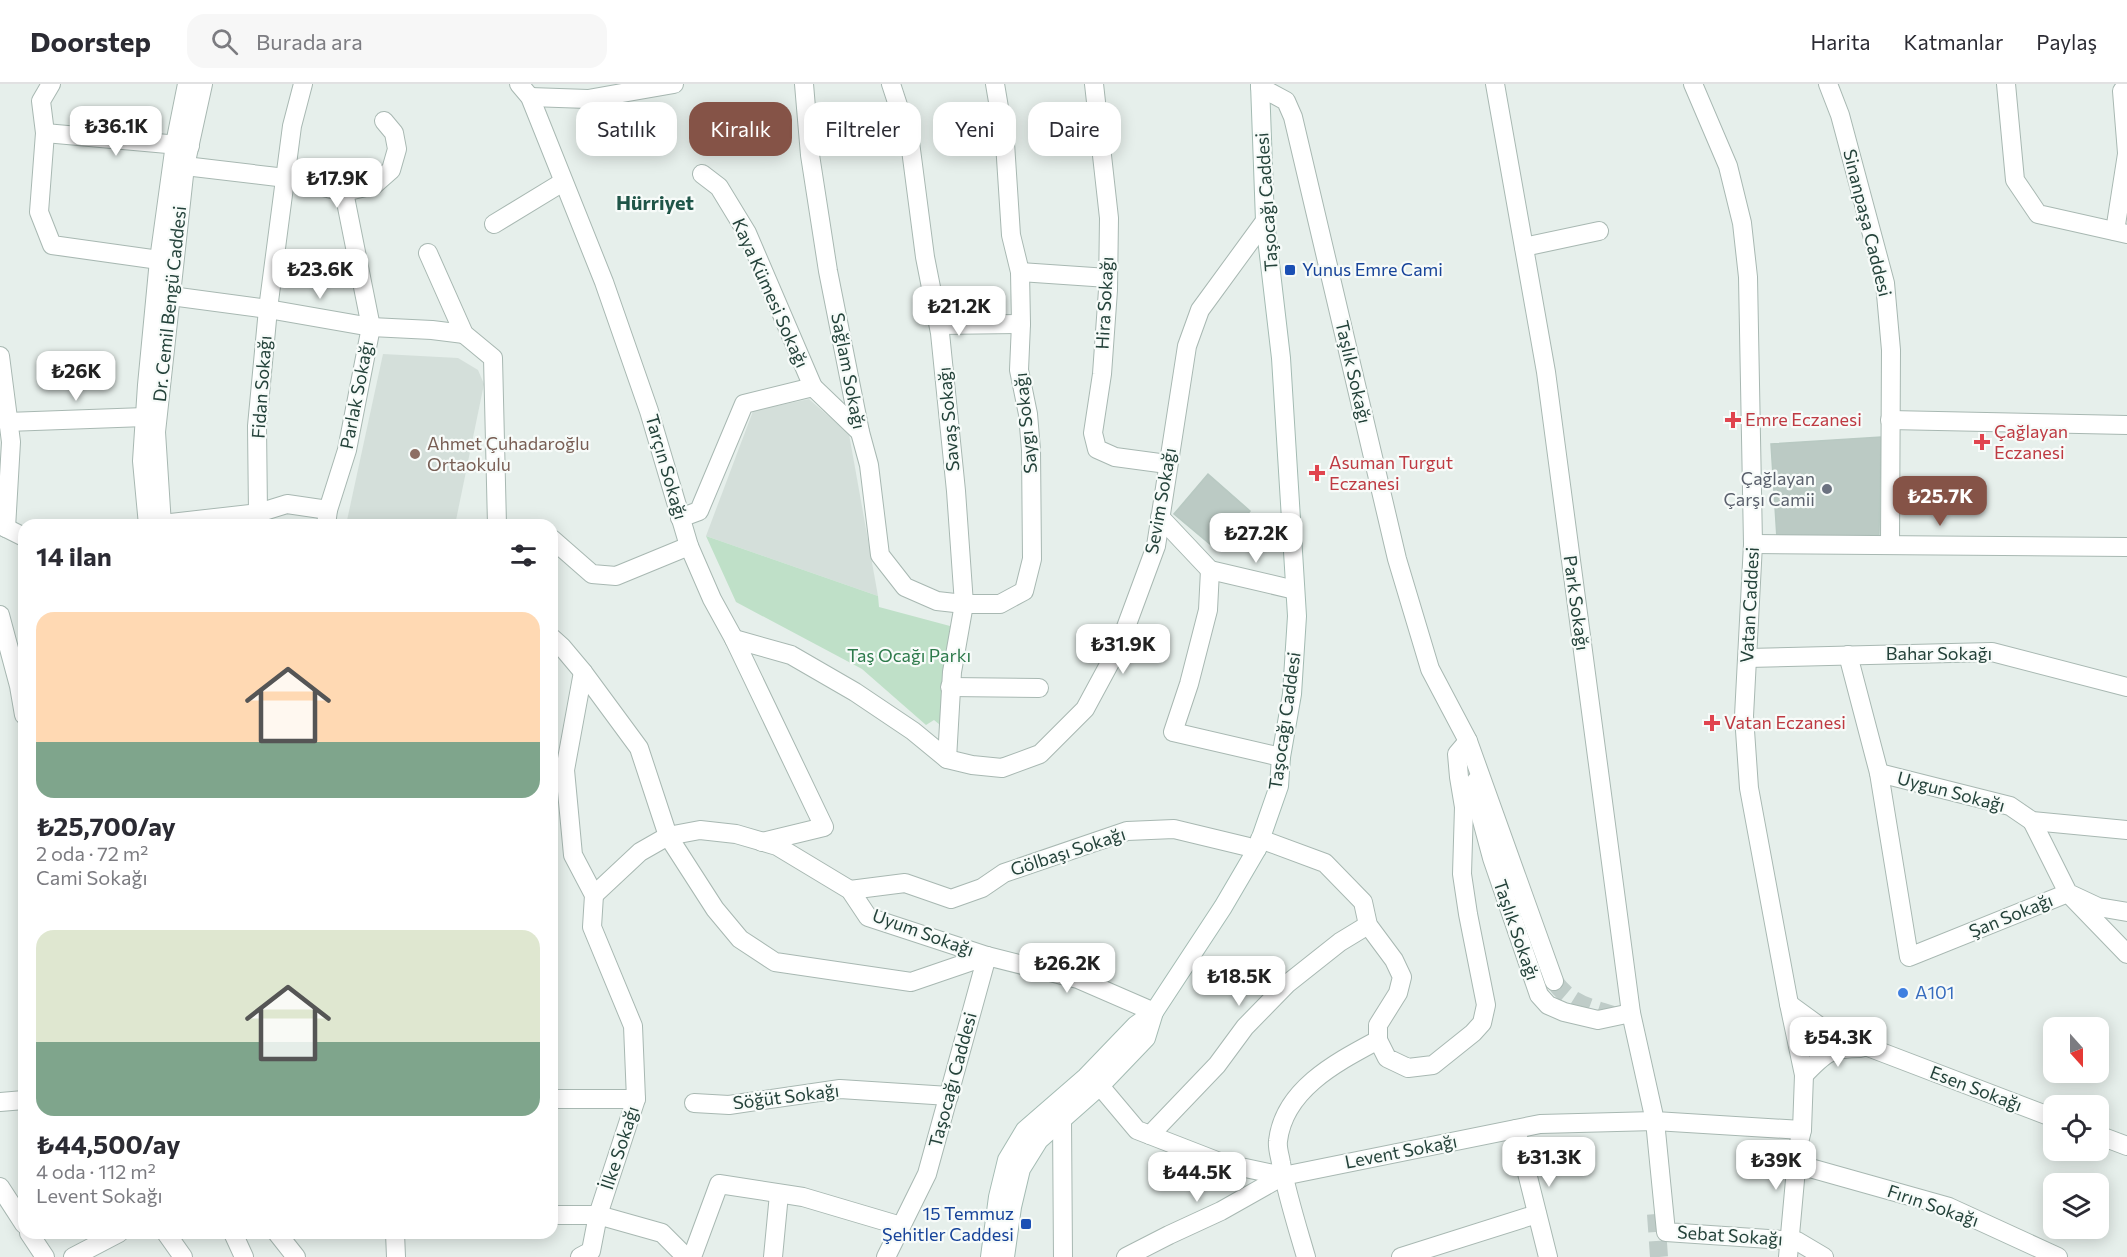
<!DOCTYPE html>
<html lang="tr">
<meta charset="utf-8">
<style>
:root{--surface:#fff;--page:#f7f7f7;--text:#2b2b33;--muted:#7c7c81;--line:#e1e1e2;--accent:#855347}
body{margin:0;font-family:Commissioner,sans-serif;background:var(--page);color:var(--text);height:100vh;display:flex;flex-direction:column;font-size:22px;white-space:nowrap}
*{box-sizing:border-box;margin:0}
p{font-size:20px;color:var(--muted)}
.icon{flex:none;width:33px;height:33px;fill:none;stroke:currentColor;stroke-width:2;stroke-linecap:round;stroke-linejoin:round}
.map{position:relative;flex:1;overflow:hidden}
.side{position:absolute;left:18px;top:435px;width:540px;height:720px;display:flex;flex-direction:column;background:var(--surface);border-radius:18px;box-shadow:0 3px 15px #0003}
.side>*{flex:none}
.banner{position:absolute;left:576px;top:18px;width:570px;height:54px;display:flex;gap:12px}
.needle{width:39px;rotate:159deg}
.buttons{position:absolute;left:2043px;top:933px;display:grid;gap:12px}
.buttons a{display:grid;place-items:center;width:66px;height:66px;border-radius:12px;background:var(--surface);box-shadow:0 3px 15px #0003;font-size:30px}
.price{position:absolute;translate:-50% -51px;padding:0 14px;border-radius:12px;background:#fff;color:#222;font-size:20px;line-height:39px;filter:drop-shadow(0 2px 3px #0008)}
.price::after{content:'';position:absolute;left:50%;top:36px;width:18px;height:14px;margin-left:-9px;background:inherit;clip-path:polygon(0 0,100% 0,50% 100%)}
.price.selected{background:var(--accent);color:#fff}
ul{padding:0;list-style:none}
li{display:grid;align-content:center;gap:12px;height:318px;padding:0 18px}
li span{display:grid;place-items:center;height:186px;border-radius:18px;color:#555}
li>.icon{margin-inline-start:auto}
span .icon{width:108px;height:108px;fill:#fffc;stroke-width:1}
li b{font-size:26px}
h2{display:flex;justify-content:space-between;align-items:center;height:72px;padding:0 18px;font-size:26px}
.pill{padding:0 21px;border-radius:18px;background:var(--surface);box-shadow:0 3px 15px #0003;font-size:21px;line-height:54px}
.pill.selected{background:var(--accent);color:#fff}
header{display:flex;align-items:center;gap:36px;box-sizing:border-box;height:84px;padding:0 30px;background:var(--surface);border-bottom:2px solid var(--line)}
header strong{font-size:28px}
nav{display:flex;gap:33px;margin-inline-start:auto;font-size:21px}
.search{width:420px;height:54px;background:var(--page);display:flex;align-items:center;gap:15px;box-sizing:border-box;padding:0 21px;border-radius:18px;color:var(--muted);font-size:22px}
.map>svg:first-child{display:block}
.built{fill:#d4dfda}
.green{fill:#bfe0c8}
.building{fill:#bbcac4;stroke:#b8c9c2;stroke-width:1.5}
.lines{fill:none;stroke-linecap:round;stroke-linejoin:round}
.minor-tunnel{stroke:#bfccc8;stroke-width:18;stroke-dasharray:18 9;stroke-linecap:butt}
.minor-casing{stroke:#a8b8b2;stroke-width:20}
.tertiary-casing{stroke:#a8b8b2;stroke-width:20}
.secondary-casing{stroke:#a4bbb3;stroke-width:20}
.minor{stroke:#fff;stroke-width:18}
.tertiary{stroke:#fff;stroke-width:18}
.secondary{stroke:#fff;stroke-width:18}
.transit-dot{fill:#1a4fb4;stroke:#f7fbf9;stroke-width:2}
.health-dot{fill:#e0444e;stroke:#f7fbf9;stroke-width:2}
.education-dot{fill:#8d6e63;stroke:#f7fbf9;stroke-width:2}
.worship-dot{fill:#6b7280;stroke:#f7fbf9;stroke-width:2}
.shop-dot{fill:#3f7fe0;stroke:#f7fbf9;stroke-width:2}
.labels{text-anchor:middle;stroke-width:4.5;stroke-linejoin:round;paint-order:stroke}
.street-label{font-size:18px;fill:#24423a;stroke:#f7fbf9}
.transit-label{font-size:18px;fill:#164399;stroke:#f7fbf9;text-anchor:start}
.health-label{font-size:18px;fill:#be3a42;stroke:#f7fbf9;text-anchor:start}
.education-label{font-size:18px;fill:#785e54;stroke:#f7fbf9;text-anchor:start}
.worship-label{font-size:18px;fill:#5b616d;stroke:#f7fbf9;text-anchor:end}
.park-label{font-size:18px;fill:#2d7a4b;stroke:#f7fbf9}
.shop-label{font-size:18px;fill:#366cbe;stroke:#f7fbf9;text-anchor:start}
.neighbourhood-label{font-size:20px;font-weight:bold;fill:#1f5548;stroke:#f7fbf9}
</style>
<header>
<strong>Doorstep</strong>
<div class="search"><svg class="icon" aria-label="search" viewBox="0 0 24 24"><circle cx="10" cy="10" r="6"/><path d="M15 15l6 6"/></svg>Burada ara</div>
<nav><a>Harita</a><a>Katmanlar</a><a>Paylaş</a></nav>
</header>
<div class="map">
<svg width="2127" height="1173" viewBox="0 0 2127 1173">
<rect width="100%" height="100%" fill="#e6efeb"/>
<!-- built -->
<g class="built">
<path d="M383,270L458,274L478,286L484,300L455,441H346Z"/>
<path d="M809,315L849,350L878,512L706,452L753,327Z"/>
</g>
<!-- green -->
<path class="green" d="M706,452L878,512L879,523L950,542L945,645L934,636L926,641L862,585L736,518Z"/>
<!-- building -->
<g class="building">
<path d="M1881,353L1879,451L1777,454L1771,360Z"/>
<path d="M1208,390L1250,427L1217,466L1174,430Z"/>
</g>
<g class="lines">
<!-- minor-tunnel -->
<g class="minor-tunnel">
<path d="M1554,897C1571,921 1590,923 1616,932"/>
<path d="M1656,1130L1659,1173"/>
</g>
<defs>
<g id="minor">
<path d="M51,0L41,17L45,49L39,128L52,161L159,176"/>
<path d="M519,0L530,13L604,198L649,327L689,462L712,515L734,555L824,743L762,758"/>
<path d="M804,0L810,71L828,187L860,348L869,381L880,471L905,503L937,517L964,520H1000L1024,507L1032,475L1031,366L1028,330L1019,286L1021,240L1020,188L1011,151L1005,59L995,0"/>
<path d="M891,0L910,58L925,173L940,249L956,407L964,520L952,588L947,675"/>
<path d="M1094,0L1109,134L1108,206L1102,290L1093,349L1097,365L1115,373L1167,380"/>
<path d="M2006,0L2015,96L2038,130L2127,150"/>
<path d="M1260,3L1286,17L1293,33L1397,475L1430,585L1468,657L1554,897"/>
<path d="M2122,7L2127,69"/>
<path d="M530,13L588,15L674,0"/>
<path d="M45,49L190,62"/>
<path d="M185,82L286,94L344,108L374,101L391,86L397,65L394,49L384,37"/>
<path d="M702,90L719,103L747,149L813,303"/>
<path d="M494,140L563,98"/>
<path d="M2115,147L2127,70"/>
<path d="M1524,163L1599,147"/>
<path d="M428,169L464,250L493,274L497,441"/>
<path d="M1020,188L1108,194"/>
<path d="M171,212L268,225L371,243L432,246L464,250"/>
<path d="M939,241L1021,240"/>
<path d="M0,272L11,358L6,444"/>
<path d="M1890,336L2127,341"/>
<path d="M7,338L145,333"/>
<path d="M258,429L257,342L268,225L292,42L303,0"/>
<path d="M1160,433L1210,486"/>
<path d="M680,434L699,427L744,320L813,303L860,348"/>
<path d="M162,440L258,429L287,420L328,426"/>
<path d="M0,441L24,453"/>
<path d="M326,441L328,426L347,366L371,243L344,108"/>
<path d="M552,455L592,490L616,492L689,462"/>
<path d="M1753,460L2127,463"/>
<path d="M1210,486L1208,526L1189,600L1173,648L1281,673"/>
<path d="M1210,486L1295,506"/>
<path d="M0,531L19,602L24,631"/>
<path d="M552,554L562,563L583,588L639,664L668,752L715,825L740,855L775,878L911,898L987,872"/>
<path d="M734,555L791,571L855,608L913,647L947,675L972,681L1002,684L1040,670L1085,625L1119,562L1156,462L1187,262L1200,226L1265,137"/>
<path d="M1848,571L1879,689L1909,873L2068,809L2127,870"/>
<path d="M1748,574L1992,568L2127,603"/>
<path d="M950,603L1039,604"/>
<path d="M1879,689L2010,722L2032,737L2127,746"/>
<path d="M1476,697L1474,707L1492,774L1539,911L1548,921L1564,928L1598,936L1631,929"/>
<path d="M2032,737L2068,809L2098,823L2127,828"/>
<path d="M1260,755L1325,779L1363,818L1368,841L1394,876L1402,893L1398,909L1378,941V956L1387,974L1408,984L1433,981L1473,949L1482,939L1486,921L1468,830L1462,790L1464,723L1459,693L1457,670L1468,657"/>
<path d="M850,806L905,799L951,815L982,804L1004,789L1127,747L1174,745L1257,765"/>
<path d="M594,811L640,768L668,752L700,746L736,750L777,762L850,806L868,833L987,872"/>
<path d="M1789,920L1826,947L2054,1034"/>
<path d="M1804,991C1825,969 1830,964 1861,964"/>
<path d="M1100,1002L1137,1046L1222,1079L1283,1092"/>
<path d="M552,1015H636"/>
<path d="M0,1018L24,1016"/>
<path d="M694,1019L729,1021L840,1005L949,1012"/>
<path d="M1062,1035L1063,1173"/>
<path d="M1516,1045L1548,1173"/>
<path d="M1150,1051L1217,981L1245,943L1287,900L1340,858L1368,841"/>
<path d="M2098,1051L2127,1062"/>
<path d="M1803,1082L1949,1123L2058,1173"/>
<path d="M552,1131H598L662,1149L686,1173"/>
<path d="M233,1149L244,1173"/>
<path d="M277,1149L296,1173"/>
<path d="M580,1173L591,1167L598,1131L636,1015L633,942L592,843L594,811L573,771L565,686L583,588"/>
<path d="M692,1173L719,1100L803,1113L901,1142"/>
<path d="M773,1173L779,1110"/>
<path d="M1126,1173L1169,1151L1221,1127L1283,1092L1540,1040L1655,1037L1666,1148L1797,1157L1824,1173"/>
<path d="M1306,1173C1297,1142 1287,1111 1281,1079C1280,1072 1277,1064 1278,1057C1284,1005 1337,978 1378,956"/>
<path d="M1401,1173L1537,1130"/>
</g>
<g id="tertiary">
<path d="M1495,0L1546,288L1631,929L1655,1037L1802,1046"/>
<path d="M1693,0L1728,82L1742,139L1748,193L1753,460L1744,632L1749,704L1789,920L1804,991L1802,1046L1798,1063L1788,1173"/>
<path d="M1828,0L1840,31L1885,199L1891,266L1890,460"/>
<path d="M148,441L142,377L147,301L159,176L175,60L187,0"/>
<path d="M162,441L156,348L185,82L203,0"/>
<path d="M0,1103L24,1140"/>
<path d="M29,1149L45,1173"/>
<path d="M166,1149L183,1173"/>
<path d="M395,1149L396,1173"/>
<path d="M73,1173L119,1149"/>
<path d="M886,1173L927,1090L987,872L1078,895L1154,928"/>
</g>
<g id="secondary">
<path d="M990,1173L998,1113L1007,1076L1025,1046L1086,993L1136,941L1154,928"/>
<path d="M1005,1173L1012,1123L1021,1085L1039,1056L1100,1002L1146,954L1154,928L1223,823L1257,765L1279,702L1281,673L1292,610L1297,532L1281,274L1265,137L1260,0"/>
</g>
</defs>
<!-- minor casing -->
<use href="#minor" class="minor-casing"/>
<!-- tertiary casing -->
<use href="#tertiary" class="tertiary-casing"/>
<!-- secondary casing -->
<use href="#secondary" class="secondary-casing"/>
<!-- minor -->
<use href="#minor" class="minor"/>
<!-- tertiary -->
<use href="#tertiary" class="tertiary"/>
<!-- secondary -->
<use href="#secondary" class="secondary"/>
</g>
<!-- markers -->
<g class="transit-dot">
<rect x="1284" y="180" width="12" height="12" rx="3"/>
<rect x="1020" y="1134" width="12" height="12" rx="3"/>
</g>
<g class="health-dot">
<path d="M1730 327h6v6h6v6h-6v6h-6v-6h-6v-6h6z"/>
<path d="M1979 349h6v6h6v6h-6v6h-6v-6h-6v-6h6z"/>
<path d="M1314 380h6v6h6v6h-6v6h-6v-6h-6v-6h6z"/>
<path d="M1709 630h6v6h6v6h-6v6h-6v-6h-6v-6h6z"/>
</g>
<circle class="education-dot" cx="415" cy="370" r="6"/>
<circle class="worship-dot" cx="1827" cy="405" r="6"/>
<circle class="shop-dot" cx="1903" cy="909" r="6"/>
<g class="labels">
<!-- street labels -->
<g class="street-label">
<text transform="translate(1267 118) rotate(-94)" y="6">Taşocağı Caddesi</text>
<text transform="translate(1867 139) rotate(76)" y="6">Sinanpaşa Caddesi</text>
<text transform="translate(770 209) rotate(66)" y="6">Kaya Kümesi Sokağı</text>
<text transform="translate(1105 219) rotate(-87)" y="6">Hira Sokağı</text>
<text transform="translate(170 220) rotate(-84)" y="6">Dr. Cemil Bengü Caddesi</text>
<text transform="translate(848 287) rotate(79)" y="6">Sağlam Sokağı</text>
<text transform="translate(1353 288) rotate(77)" y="6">Taşlık Sokağı</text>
<text transform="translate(262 303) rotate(-86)" y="6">Fidan Sokağı</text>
<text transform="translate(357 311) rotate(-79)" y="6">Parlak Sokağı</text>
<text transform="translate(949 335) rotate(-95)" y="6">Savaş Sokağı</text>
<text transform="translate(1026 339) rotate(-96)" y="6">Saygı Sokağı</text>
<text transform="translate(666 383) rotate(74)" y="6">Tarçın Sokağı</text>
<text transform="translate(1161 417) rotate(-80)" y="6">Sevim Sokağı</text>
<text transform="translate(1576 519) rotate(82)" y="6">Park Sokağı</text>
<text transform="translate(1750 521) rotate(-87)" y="6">Vatan Caddesi</text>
<text x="1939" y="576">Bahar Sokağı</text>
<text transform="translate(1285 637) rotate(-82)" y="6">Taşocağı Caddesi</text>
<text transform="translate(1951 708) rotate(15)" y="6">Uygun Sokağı</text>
<text transform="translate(1068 768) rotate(-18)" y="6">Gölbaşı Sokağı</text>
<text transform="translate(2011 832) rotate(-22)" y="6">Şan Sokağı</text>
<text transform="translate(1516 846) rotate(71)" y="6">Taşlık Sokağı</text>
<text transform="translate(923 849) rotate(20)" y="6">Uyum Sokağı</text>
<text transform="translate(953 996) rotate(-75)" y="6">Taşocağı Caddesi</text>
<text transform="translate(1976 1005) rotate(21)" y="6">Esen Sokağı</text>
<text transform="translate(786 1013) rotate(-7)" y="6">Söğüt Sokağı</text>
<text transform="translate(620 1064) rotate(-72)" y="6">İlke Sokağı</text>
<text transform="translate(1401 1068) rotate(-11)" y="6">Levent Sokağı</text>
<text transform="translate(1933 1122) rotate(19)" y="6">Fırın Sokağı</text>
<text transform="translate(1730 1152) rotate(4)" y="6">Sebat Sokağı</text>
</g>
<!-- transit labels -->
<g class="transit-label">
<text x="1302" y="192">Yunus Emre Cami</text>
<text x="1014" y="1136" text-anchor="end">15 Temmuz<tspan x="1014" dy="21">Şehitler Caddesi</tspan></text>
</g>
<!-- health labels -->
<g class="health-label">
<text x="1745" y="342">Emre Eczanesi</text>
<text x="1994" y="354">Çağlayan<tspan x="1994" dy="21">Eczanesi</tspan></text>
<text x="1329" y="385">Asuman Turgut<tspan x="1329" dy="21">Eczanesi</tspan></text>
<text x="1724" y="645">Vatan Eczanesi</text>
</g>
<!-- education labels -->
<g class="education-label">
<text x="427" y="366">Ahmet Çuhadaroğlu<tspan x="427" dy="21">Ortaokulu</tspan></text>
</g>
<!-- worship labels -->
<g class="worship-label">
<text x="1815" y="401">Çağlayan<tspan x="1815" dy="21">Çarşı Camii</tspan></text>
</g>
<!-- park labels -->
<g class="park-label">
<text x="909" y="578">Taş Ocağı Parkı</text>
</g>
<!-- shop labels -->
<g class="shop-label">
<text x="1915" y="915">A101</text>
</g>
<!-- neighbourhood labels -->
<g class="neighbourhood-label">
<text x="655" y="126">Hürriyet</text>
</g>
</g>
</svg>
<div class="buttons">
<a><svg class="needle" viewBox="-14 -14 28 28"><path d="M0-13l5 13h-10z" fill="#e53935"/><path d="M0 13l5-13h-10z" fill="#7c7c81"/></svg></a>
<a><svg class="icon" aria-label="locate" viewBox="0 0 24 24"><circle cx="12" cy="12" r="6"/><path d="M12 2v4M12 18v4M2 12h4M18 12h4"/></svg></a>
<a><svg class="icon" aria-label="layers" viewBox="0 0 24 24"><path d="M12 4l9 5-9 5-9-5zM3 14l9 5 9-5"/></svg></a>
</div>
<b class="price" style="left:116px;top:73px">₺36.1K</b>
<b class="price" style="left:337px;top:125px">₺17.9K</b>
<b class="price" style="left:320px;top:216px">₺23.6K</b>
<b class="price" style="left:959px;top:253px">₺21.2K</b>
<b class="price" style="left:76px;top:318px">₺26K</b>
<b class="price selected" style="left:1940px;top:443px">₺25.7K</b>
<b class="price" style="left:1256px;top:480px">₺27.2K</b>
<b class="price" style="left:1123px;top:591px">₺31.9K</b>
<b class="price" style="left:1067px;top:910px">₺26.2K</b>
<b class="price" style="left:1239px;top:923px">₺18.5K</b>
<b class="price" style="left:1838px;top:984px">₺54.3K</b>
<b class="price" style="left:1549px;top:1104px">₺31.3K</b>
<b class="price" style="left:1776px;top:1107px">₺39K</b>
<b class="price" style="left:1197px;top:1119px">₺44.5K</b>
<div class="banner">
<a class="pill">Satılık</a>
<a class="pill selected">Kiralık</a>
<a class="pill">Filtreler</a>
<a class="pill">Yeni</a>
<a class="pill">Daire</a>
</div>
<section class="side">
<h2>14 ilan<svg class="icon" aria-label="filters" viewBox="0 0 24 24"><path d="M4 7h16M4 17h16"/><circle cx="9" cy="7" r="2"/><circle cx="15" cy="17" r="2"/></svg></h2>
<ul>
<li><span style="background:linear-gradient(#ffd9b3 70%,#7fa58c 0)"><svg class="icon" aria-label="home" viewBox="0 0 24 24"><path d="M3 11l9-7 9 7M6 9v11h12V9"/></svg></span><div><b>₺25,700/ay</b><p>2 oda · 72 m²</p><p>Cami Sokağı</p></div></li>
<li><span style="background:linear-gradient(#dfe7d0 60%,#7fa58c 0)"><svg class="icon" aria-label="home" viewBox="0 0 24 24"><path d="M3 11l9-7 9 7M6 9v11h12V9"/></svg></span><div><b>₺44,500/ay</b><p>4 oda · 112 m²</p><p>Levent Sokağı</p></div></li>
</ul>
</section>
</div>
